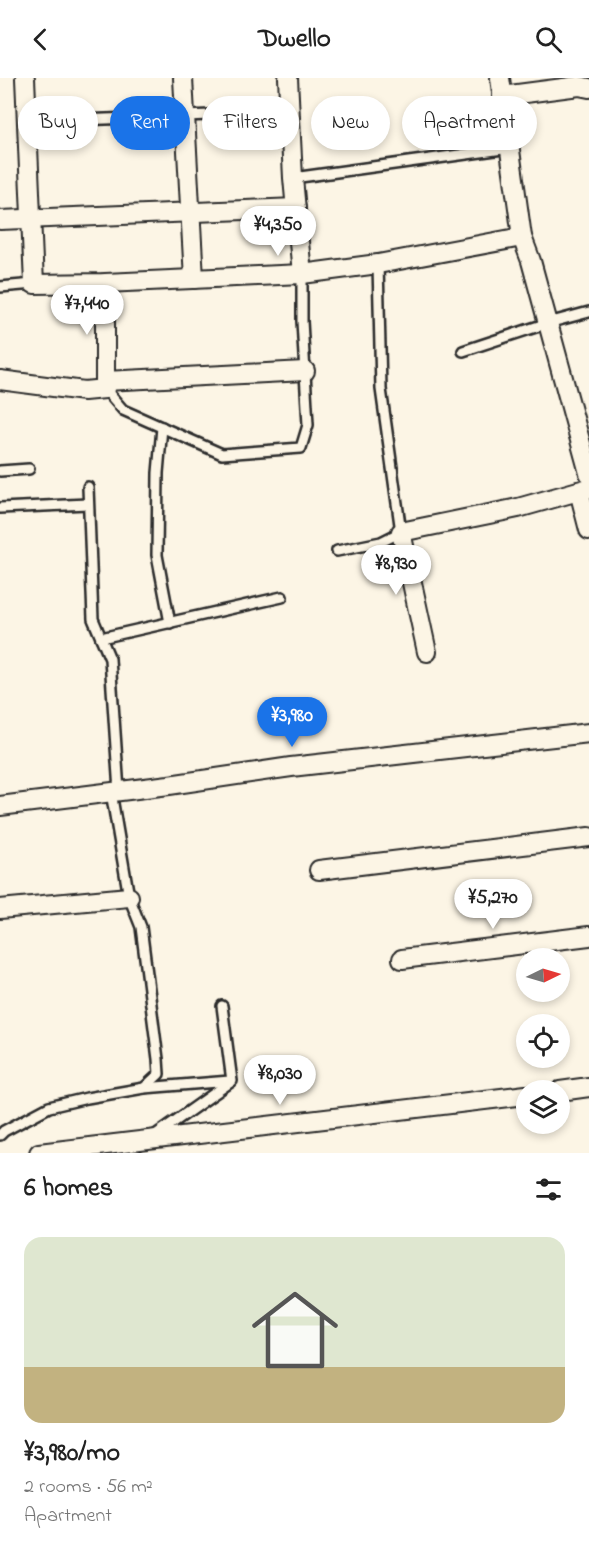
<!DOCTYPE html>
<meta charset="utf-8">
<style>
:root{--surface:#fff;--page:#f6f6f6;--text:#222;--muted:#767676;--accent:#1a73e8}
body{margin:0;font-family:"Indie Flower",sans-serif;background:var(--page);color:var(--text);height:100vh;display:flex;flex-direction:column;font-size:22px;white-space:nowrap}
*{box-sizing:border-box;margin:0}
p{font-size:20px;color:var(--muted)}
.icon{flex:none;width:33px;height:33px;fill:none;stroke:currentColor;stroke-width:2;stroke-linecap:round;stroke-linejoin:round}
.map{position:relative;height:1075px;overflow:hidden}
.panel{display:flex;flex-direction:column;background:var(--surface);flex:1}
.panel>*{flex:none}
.hud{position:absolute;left:18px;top:18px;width:554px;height:54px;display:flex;gap:12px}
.needle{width:39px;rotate:85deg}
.tools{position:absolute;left:516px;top:870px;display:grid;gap:12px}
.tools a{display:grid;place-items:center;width:54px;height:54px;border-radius:50%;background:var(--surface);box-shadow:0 3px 9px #0003;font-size:30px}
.price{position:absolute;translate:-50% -51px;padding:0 14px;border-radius:21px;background:#fff;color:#222;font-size:20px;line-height:39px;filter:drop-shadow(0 2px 3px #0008)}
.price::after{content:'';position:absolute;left:50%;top:36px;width:18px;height:14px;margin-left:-9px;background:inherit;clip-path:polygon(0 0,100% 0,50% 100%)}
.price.on{background:var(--accent);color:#fff}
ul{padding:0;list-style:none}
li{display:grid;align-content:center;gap:12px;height:318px;padding:0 24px}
li span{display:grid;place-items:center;height:186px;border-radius:18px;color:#555}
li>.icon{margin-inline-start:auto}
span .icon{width:108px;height:108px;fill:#fffc;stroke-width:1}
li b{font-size:26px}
h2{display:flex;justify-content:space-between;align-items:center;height:72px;padding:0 24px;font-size:26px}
.chip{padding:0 21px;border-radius:27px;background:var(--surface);box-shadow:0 3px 9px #0003;font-size:21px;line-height:54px}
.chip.on{background:var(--accent);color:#fff}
header{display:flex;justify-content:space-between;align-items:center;height:78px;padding:0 24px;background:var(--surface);font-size:27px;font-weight:700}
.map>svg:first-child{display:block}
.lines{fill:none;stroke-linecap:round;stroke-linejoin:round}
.service-casing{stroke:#2b2b2b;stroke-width:14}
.minor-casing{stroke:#2b2b2b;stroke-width:22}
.service{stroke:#fcf5e5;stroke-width:9}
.minor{stroke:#fcf5e5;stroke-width:18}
</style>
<header><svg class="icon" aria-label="back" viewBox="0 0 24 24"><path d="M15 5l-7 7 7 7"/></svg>Dwello<svg class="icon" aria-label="search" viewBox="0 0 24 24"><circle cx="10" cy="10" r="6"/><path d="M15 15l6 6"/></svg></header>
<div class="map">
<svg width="589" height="1075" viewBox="0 0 589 1075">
<rect width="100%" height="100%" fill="#fcf5e5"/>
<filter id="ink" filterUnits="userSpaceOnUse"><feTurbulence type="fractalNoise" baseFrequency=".0167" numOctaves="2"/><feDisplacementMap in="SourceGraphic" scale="12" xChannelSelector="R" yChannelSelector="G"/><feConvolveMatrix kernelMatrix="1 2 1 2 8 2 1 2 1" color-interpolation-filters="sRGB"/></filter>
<g filter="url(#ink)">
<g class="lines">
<defs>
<g id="service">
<path d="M27,44L290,34"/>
<path d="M293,100L510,70"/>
<path d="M0,209L34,206"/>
<path d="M463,273L548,245L589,234"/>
<path d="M105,311L123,332L222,376L301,370L308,347L302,243V196"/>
<path d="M162,349L158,395L157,477L170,545"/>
<path d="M0,393L29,391"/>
<path d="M88,409L93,541L110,581L119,713"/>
<path d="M0,430L88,426"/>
<path d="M337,473L381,464L401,454L381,311L378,186"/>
<path d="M101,560L282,519"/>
<path d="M144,1010L230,1003"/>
<path d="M0,1057L4,1053L49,1029L87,1020L144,1010L159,996L158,981L141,849L129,819L111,714"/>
<path d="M154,1058L232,1003L222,928"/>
</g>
<g id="minor">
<path d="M25,0L34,206L105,205L302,196L378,186L522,159"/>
<path d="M183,0L194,201"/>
<path d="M288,0L293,100L302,196"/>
<path d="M500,0L522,159L531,183L589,395"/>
<path d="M502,18L579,8L589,10"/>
<path d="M0,142L296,130"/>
<path d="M0,302L84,313L105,311V205"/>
<path d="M105,303L305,293"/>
<path d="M579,413L589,452"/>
<path d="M427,574L401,454L518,430L589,410"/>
<path d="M0,728L169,707L291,689L589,655"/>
<path d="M319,792L589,759"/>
<path d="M0,831L129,819"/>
<path d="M402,881L589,858"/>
<path d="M560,1013L589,1009"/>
<path d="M39,1075L526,1017"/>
</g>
</defs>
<!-- service casing -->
<use href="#service" class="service-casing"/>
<!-- minor casing -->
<use href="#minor" class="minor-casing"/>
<!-- service -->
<use href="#service" class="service"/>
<!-- minor -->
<use href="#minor" class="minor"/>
</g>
</g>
</svg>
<div class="tools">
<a><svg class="needle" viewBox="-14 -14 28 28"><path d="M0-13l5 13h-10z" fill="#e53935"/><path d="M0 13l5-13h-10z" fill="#767676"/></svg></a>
<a><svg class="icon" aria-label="locate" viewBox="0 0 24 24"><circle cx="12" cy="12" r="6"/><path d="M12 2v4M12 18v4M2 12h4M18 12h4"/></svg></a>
<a><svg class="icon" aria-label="layers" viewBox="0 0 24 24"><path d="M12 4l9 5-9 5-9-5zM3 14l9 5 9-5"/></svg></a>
</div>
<b class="price" style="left:278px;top:179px">¥4,350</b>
<b class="price" style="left:87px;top:258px">¥7,440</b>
<b class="price" style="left:396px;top:518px">¥8,930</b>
<b class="price on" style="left:292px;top:670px">¥3,980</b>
<b class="price" style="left:493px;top:852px">¥5,270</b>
<b class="price" style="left:280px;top:1028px">¥8,030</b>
<div class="hud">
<a class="chip">Buy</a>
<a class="chip on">Rent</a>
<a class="chip">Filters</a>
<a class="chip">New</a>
<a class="chip">Apartment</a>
</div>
</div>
<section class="panel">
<h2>6 homes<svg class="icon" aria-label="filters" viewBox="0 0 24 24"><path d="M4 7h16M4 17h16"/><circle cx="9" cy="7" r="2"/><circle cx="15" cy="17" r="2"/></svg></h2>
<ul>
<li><span style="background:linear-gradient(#dfe7d0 70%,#c2b280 0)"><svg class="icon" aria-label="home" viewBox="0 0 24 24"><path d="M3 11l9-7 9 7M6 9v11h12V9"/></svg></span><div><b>¥3,980/mo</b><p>2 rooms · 56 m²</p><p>Apartment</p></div></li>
</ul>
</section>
